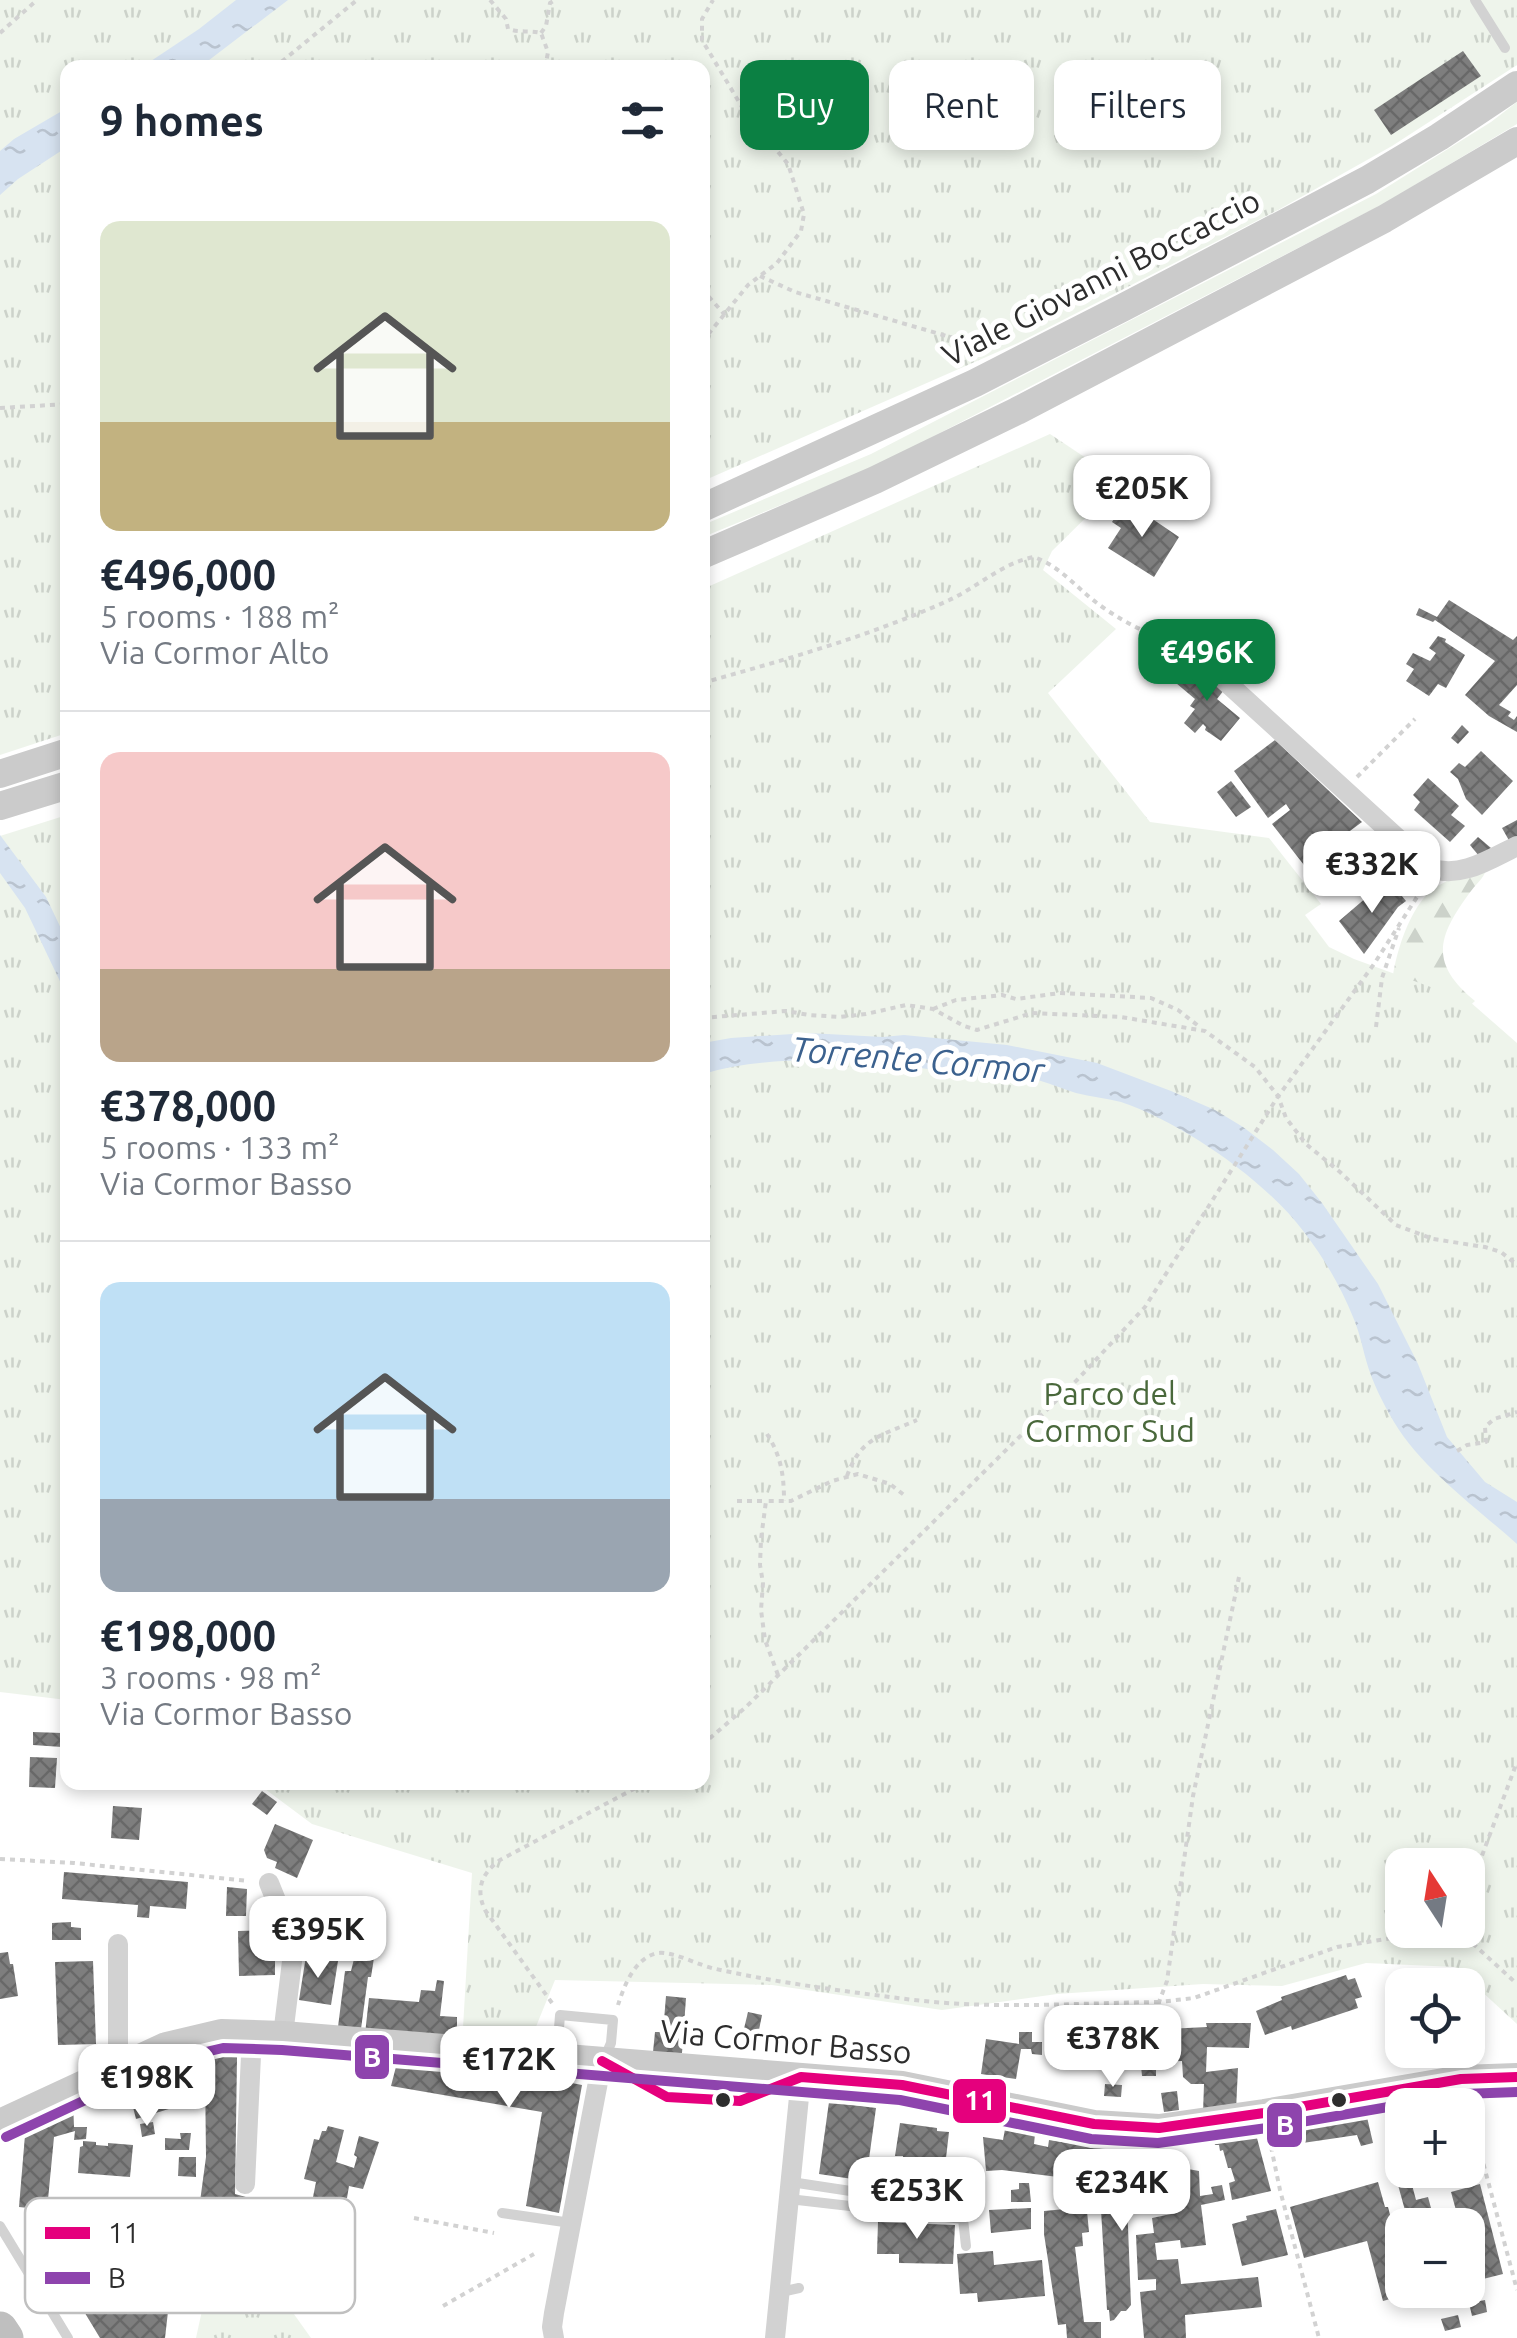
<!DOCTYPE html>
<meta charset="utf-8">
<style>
:root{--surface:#fff;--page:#f2f2f3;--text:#1f2937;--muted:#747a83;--line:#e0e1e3;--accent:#0b8043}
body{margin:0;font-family:Ubuntu,sans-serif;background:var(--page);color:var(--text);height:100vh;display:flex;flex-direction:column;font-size:38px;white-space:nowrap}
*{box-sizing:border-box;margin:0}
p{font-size:32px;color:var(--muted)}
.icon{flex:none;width:55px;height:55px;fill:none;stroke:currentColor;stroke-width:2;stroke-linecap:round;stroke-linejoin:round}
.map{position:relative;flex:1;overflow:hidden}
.drawer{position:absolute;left:60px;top:60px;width:650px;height:1730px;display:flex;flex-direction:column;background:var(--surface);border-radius:20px;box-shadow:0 5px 15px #0003}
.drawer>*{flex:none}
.top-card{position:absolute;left:740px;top:60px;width:625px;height:90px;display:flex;gap:20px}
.needle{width:65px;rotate:348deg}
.controls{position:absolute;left:1385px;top:1848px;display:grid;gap:20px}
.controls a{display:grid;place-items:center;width:100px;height:100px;border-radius:20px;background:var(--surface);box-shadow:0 5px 15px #0003;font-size:50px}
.price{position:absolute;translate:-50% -85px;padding:0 22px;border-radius:20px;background:#fff;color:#222;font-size:32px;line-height:65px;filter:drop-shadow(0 2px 5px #0008)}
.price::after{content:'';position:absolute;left:50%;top:60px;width:30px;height:22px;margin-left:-15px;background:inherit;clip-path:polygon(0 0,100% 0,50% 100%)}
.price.on{background:var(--accent);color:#fff}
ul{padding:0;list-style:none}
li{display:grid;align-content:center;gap:20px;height:530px;padding:0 40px}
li+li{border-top:2px solid var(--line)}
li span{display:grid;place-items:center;height:310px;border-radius:20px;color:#555}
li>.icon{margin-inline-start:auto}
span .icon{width:180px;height:180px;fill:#fffc;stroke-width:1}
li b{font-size:42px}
h2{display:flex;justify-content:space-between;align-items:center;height:120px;padding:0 40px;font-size:42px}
.pill{padding:0 35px;border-radius:20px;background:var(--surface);box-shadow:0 5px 15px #0003;font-size:35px;line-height:90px}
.pill.on{background:var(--accent);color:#fff}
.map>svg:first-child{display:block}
.grass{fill:#eef4eb}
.forest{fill:url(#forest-firs)}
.park{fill:url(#park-tufts);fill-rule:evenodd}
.water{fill:url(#water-ripples)}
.building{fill:url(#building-cross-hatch)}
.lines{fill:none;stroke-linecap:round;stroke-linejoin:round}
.path{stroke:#d2d2d2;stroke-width:4;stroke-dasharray:5 5;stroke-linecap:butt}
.lane{stroke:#d2d2d2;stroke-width:10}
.street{stroke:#d2d2d2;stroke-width:20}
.secondary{stroke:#cbcbcb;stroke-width:28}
.highway{stroke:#bfbfbf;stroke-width:35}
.bus-1-casing{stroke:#fff;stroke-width:18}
.bus-2-casing{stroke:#fff;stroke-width:18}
.bus-1{stroke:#e5007d;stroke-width:10}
.bus-2{stroke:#8e44ad;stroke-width:10}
.bus-dot{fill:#2d2d2d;stroke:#fff;stroke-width:4}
.labels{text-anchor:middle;stroke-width:10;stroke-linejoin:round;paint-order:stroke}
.street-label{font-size:32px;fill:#2d2d2d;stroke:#fff}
.park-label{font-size:32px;fill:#49683b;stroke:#fff}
.water-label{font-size:35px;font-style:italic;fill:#3b618e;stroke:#fff}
.key{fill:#fff;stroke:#c0c0c0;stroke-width:2.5}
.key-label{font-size:28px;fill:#2d2d2d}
.line-badge{stroke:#fff;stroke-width:4}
.badge-label{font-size:28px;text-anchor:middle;font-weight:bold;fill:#fff}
</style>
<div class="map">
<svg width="1517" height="2338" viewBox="0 0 1517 2338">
<defs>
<pattern id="forest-firs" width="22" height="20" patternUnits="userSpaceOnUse" patternTransform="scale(2.5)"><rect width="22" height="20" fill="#eef4eb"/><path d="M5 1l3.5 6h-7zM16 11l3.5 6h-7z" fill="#ccd2ca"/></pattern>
<pattern id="park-tufts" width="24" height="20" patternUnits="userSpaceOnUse" patternTransform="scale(2.5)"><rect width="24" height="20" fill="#eef4eb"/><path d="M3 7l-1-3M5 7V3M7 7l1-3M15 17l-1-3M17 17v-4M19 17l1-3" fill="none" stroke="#ccd2ca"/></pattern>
<pattern id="water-ripples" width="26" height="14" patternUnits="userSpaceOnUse" patternTransform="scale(2.5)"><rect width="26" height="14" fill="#d7e3f1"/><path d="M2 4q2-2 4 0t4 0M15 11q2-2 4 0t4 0" fill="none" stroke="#b9c3cf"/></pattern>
<pattern id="building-cross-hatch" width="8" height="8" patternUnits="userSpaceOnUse" patternTransform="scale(2.5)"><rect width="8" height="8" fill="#7e7e7e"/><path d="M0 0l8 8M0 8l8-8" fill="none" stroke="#686868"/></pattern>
</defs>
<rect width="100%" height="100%" fill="#fff"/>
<!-- grass -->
<path class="grass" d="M1517,102V124L1383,204L876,466L703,537V525L871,454L1376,194L1491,122Z"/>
<!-- forest -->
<path class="forest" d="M1488,865C1485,877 1478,882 1471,891C1438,936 1428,962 1475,1001L1432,1040L1393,975C1397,951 1407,919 1423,899C1437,881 1467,873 1488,865Z"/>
<!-- park -->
<g class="park">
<path d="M0,0H1517V65L1392,146L1278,210L1106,298L1018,343L703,481L702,68H68L67,733L0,755Z"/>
<path d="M1050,434L1122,482L1052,551L1043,570L1116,629L1048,693L1150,822L1269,838L1321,904L1305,915L1329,947L1354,959L1469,1001L1517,1043V2024L1455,1967L1366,1963L1282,1986L1203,1984L1057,1994L942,2010L772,1985L555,1980L533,2034L463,2028L472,1873L312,1824L257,1783L702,1782L703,589ZM1402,1865H1468V1930H1402Z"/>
<path d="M67,815V1700L0,1692V836Z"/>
<path d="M212,2265L264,2272L311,2338H196Z"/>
</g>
<!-- water -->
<g class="water">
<path d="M236,0H288L200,67H142L199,29Z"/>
<path d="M67,108V147L18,179L0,195V151L14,139Z"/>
<path d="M0,835L46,897L67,941V996L25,908L0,873Z"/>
<path d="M808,1033L883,1037L904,1035L1007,1045L1097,1063L1171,1091L1215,1110L1243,1127L1273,1150L1299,1174L1322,1203L1378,1284L1418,1364L1447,1437L1485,1482L1517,1502V1544C1477,1508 1422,1469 1394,1422C1383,1403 1372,1382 1366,1360C1362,1345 1359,1331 1353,1317C1341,1287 1324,1258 1304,1232C1265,1180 1183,1123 1121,1102C1106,1098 1091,1097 1076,1093C1062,1089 1048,1082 1033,1079C1001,1073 968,1074 935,1070C862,1060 774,1053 703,1074V1043L731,1038Z"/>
</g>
<!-- building -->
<g class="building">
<path d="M1463,51L1481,76L1391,135L1374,110Z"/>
<path d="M1126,501L1179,537L1154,577L1108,548L1121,528L1112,522Z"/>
<path d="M1449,600L1513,640L1517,636V685L1499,705L1511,712L1508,716L1514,720L1517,716V732L1489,716L1465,695L1495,661L1435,620L1433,622L1416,615L1419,608L1437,617Z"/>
<path d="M1438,636L1446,639L1445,642L1465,655L1446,688L1438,684L1429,696L1406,681L1414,669L1406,664L1413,653L1430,661L1436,653L1429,648Z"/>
<path d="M1192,664L1224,690L1217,699L1240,718L1221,741L1205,730L1206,727L1203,724L1195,733L1184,723L1195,709L1190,706L1195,699L1176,683Z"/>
<path d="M1462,725L1469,732L1458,744L1451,738Z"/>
<path d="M1275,740L1362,822L1323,851L1343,878L1325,892L1272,824L1290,810L1286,804L1268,818L1234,771Z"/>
<path d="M1481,751L1513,781L1482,815L1466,799L1458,779L1450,772L1459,763L1465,767Z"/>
<path d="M1428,778L1459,806L1451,815L1465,826L1450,842L1414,810L1420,802L1413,795Z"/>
<path d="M1231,781L1251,807L1236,817L1217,792Z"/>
<path d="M1517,820V841L1511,844L1502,828Z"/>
<path d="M1478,837L1491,848L1479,856L1470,845Z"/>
<path d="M1392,884L1406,901L1398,907L1364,954L1339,921L1381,885L1385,889Z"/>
<path d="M33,1732L62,1733V1747L33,1745Z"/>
<path d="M30,1757L57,1758L55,1788L29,1787Z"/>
<path d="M262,1791L277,1802L267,1815L252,1804Z"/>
<path d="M113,1806L142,1808L139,1840L111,1838Z"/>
<path d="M275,1824L313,1840L297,1878L275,1868L277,1862L267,1858L264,1850Z"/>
<path d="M64,1872L188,1882L186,1909L150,1906L149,1918L137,1917L138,1905L62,1899Z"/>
<path d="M227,1887L247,1889L246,1916H226Z"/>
<path d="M71,1922V1927L81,1928V1940H52V1923Z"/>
<path d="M275,1930V1975L239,1976L238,1931Z"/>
<path d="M361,1943L376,1945L371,1977H368L361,2029L338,2027L345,1971H351L355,1955H359Z"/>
<path d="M8,1952L10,1964H13L18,1996L0,1999V1953Z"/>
<path d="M306,1956L338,1961L331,2005L299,2000Z"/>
<path d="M93,1961L96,2044L58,2045L55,1962Z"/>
<path d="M1346,1975L1348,1980L1355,1978L1362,1997L1355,1999L1358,2008L1292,2030L1291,2026L1265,2035L1256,2011L1282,2000L1281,1997Z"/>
<path d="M437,1980L444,1981L440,2016L457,2017V2039L365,2034L369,1998L419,2002L421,1990L435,1991Z"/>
<path d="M666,1996L686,1998L682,2053L653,2052L655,2032H663Z"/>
<path d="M748,2012L762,2015L757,2040L742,2037Z"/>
<path d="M1206,2023H1251L1249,2048L1207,2047L1206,2072L1238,2068L1236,2110L1203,2113L1204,2084H1191L1183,2077L1182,2061L1156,2062V2076H1142L1141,2066L1105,2068L1106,2032L1207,2027Z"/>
<path d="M1019,2032H1032V2042H1042V2055L1032,2054L1031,2049H1021L1016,2079L981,2074L986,2039L1019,2044Z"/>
<path d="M234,2042L237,2058L235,2194L253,2199L245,2231L238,2247L220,2244L221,2237L232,2239L236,2229L218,2225V2220L209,2221L207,2253L173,2252L174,2240L135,2235L137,2203L199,2209L206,2157L205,2071L191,2077L194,2097L182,2101L166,2061L179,2058L178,2055Z"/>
<path d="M399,2055L490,2067L582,2085L559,2213L526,2206L542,2112L391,2086Z"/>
<path d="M143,2072L149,2086L163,2080L172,2108L136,2119L131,2099L122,2102L115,2085Z"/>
<path d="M1105,2084L1122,2085L1121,2097L1104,2096Z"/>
<path d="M1177,2091L1179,2110L1164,2112L1161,2093Z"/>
<path d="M73,2101L74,2127H87L86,2139L74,2140L75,2131L54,2137L47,2210L19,2207L26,2123L46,2118L45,2113Z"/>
<path d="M829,2102L876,2108L866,2181L819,2174Z"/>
<path d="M1364,2104L1373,2143L1361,2146L1357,2135L1289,2145L1285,2117Z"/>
<path d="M153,2122L155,2134L142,2137L140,2124Z"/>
<path d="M900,2123L937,2128V2131L949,2132L943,2184L901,2179L903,2156H895Z"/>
<path d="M1253,2123L1271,2191L1232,2200L1229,2183L1235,2181L1231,2168H1228L1223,2150L1220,2151L1219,2145H1215L1212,2134Z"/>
<path d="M328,2126L344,2130L336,2162L354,2168L357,2157L354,2155L359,2136L379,2142L363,2189L349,2186L347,2198L313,2197L316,2182L304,2179L314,2139L319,2140L322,2131H326Z"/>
<path d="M1005,2129L1035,2134L1034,2144L1048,2147L1049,2140L1106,2149V2156L1138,2161H1140L1141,2152L1164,2156V2153L1173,2154L1171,2166L1199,2171L1200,2196L1213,2194L1211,2187L1222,2185L1225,2200L1201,2205L1206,2245L1181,2248L1180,2240L1155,2243L1157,2260L1178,2259L1181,2284L1258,2277L1262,2307L1185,2315L1186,2338H1144L1140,2292L1156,2290V2279L1138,2280L1136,2235L1154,2233L1152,2218L1176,2213L1175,2200L1135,2194L1136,2188L1116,2185L1117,2201H1127L1131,2305L1126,2311H1121L1114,2320L1110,2321L1109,2310H1107L1101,2210L1087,2211L1089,2232L1082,2233L1083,2246L1075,2247L1084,2322H1101V2338H1067L1066,2324L1058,2325L1044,2234V2211L1065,2209V2196L1082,2194V2180L1002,2170L986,2171L983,2137L1003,2140Z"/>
<path d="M180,2133H191L189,2150H165V2138L181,2139Z"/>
<path d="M83,2141L96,2142V2145L108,2146V2143L133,2145L130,2177L78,2173L80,2147L83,2146Z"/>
<path d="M179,2157H196V2177L178,2176Z"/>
<path d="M1411,2181L1416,2200L1428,2197L1431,2208L1406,2214L1398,2185Z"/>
<path d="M1378,2182L1385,2207H1388L1398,2245L1402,2244V2290H1410L1411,2293L1383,2301L1367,2241L1304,2258L1290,2207Z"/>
<path d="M1019,2183H1029L1031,2202H1011V2190L1019,2189Z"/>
<path d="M1480,2184L1503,2274L1475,2281L1468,2253V2225H1460L1451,2192Z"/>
<path d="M973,2196V2215H953L954,2197Z"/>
<path d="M1031,2208V2229L991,2233L989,2210Z"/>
<path d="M1276,2209L1288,2255L1242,2266L1232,2224L1247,2220L1246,2216Z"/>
<path d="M71,2219L127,2308L142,2309L146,2256L174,2259L165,2338H100L39,2237Z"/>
<path d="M878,2222L955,2225L953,2264L899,2263V2254H877Z"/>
<path d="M993,2251L994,2265L1042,2260L1045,2296L978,2302L977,2293L960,2294L957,2254Z"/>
<path d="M1485,2300L1487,2312L1472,2316L1469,2303Z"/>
<path d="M1458,2315L1461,2327L1445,2331L1441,2319Z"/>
</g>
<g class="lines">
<!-- path -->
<g class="path">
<path d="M490,0L506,19L508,29C520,33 529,30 541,33L548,52L545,68"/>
<path d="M0,33L37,0"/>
<path d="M541,33L546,26L550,3L555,0"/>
<path d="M274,68L357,0"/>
<path d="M760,276L795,292L988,348"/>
<path d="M702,289L725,315"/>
<path d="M702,342L748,285L777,263L801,231L804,214L788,164L745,112L702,40V19L713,0"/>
<path d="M0,408L68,404"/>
<path d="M702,683C784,660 867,637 945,602C976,589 1001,563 1034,557C1062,567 1078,590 1101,606C1115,616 1129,624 1144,631"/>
<path d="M1357,777L1415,719"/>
<path d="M933,1009L956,1000L1002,995L1016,999L1060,993L1151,998L1178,1010L1201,1028"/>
<path d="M702,1018L786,1011L809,1015L840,1017L866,1014L906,1005L933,1009L964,1026L977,1030L1032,1013L1121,1017L1205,1031L1255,1067L1278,1096L1286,1118L1306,1144L1340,1172L1396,1225L1433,1239L1485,1247L1501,1252L1517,1265"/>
<path d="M1376,1027L1382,978L1399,928"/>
<path d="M767,1434C781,1456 784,1475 784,1501"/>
<path d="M1457,1451L1467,1445L1486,1442L1485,1427L1494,1419L1517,1412"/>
<path d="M847,1476C861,1437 881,1436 917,1420"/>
<path d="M737,1501H766"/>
<path d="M1239,1577L1193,1796L1167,1981L1159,2002L1194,1998L1337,1947L1441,1930"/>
<path d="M778,1675L765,1640L761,1610L763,1583L760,1565L761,1539L766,1501H791L832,1481L858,1474L890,1484L904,1495"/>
<path d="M702,1745L746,1707L1078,1379L1145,1307L1277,1098L1374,964L1417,897L1424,890"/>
<path d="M0,1859L74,1863L249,1881"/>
<path d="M1468,1893L1517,1762"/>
<path d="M1458,1930L1517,1984"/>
<path d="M552,2003L485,1910C475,1889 482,1873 500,1860L647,1782"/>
<path d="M618,2005C624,1986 635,1957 658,1953C673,1951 700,1966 716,1969C779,1983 843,1991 906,1999C990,2010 1074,2003 1159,2002"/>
<path d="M1468,2106L1517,2290"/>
<path d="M1269,2137L1280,2190L1319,2338"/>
<path d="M414,2218L494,2233"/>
<path d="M443,2306L534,2254"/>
</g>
<!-- lane -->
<g class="lane">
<path d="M1475,0L1505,48"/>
<path d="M557,2056L560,2015L613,2020L611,2043L605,2057"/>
<path d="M622,2071L667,2097L740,2101L784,2084"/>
<path d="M791,2182L857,2192"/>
<path d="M789,2199L963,2219L966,2246"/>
<path d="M502,2213L571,2223"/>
<path d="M0,2226L68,2338"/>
<path d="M781,2292L799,2288"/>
</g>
<!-- street -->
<g class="street">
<path d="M1164,640L1212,669L1430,868C1461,879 1490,859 1517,846"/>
<path d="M269,1883L294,1945L283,2035"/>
<path d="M118,2068V1944"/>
<path d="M245,2184L252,2034"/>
<path d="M554,2338L552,2327L554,2313L602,2061"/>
<path d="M775,2338L801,2077"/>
</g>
<!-- secondary -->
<g class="secondary">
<path d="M702,508L975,383L1124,307L1367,180L1439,137L1517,85"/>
<path d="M702,555L875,480L1017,411L1384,219L1517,141"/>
<path d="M0,774L68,752"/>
<path d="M0,806L68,785"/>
<path d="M0,2123L166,2046L221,2033L283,2035L902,2085L1094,2124L1159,2128L1264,2113L1461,2079L1517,2077"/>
</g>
<!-- highway -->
<path class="highway" d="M0,2329L6,2338"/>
<defs>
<path id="bus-1" d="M602,2061L667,2097L740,2101L801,2077L902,2085L1094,2124L1159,2128L1264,2113L1461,2079L1517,2077"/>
<path id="bus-2" d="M6,2137L171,2060L223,2048L282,2050L900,2100L1091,2139L1158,2143L1267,2128L1463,2094L1517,2092"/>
</defs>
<!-- bus-1 casing -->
<use href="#bus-1" class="bus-1-casing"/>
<!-- bus-2 casing -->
<use href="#bus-2" class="bus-2-casing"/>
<!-- bus-1 -->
<use href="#bus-1" class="bus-1"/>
<!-- bus-2 -->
<use href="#bus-2" class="bus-2"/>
</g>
<!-- markers -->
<g class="bus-dot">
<circle cx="723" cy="2100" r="9"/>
<circle cx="1339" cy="2100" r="9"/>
</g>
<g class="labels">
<!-- street labels -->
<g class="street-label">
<text transform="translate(1101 278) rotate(-27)" y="11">Viale Giovanni Boccaccio</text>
<text transform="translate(786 2042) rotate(5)" y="11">Via Cormor Basso</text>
</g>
<!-- park labels -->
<g class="park-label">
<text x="1110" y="1405">Parco del<tspan x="1110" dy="37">Cormor Sud</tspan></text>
</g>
<!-- water labels -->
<g class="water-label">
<text transform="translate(918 1060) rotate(5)" y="12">Torrente Cormor</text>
</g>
</g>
<!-- legend -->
<rect x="25" y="2198" width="330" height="115" rx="15" class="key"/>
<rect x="45" y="2227" width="45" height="12" fill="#e5007d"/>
<rect x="45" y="2272" width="45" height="12" fill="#8e44ad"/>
<g class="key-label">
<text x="108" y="2243">11</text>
<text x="108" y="2288">B</text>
</g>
<g class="line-badge">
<rect x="353" y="2033" width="38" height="48" rx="10" fill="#8e44ad"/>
<rect x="951" y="2077" width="57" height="48" rx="10" fill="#e5007d"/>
<rect x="1265" y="2101" width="39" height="48" rx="10" fill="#8e44ad"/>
</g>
<g class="badge-label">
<text x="372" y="2067">B</text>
<text x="980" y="2110">11</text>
<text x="1285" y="2135">B</text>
</g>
</svg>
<div class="controls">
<a><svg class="needle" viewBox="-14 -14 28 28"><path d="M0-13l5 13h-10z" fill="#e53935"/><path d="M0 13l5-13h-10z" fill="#747a83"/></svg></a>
<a><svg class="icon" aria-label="locate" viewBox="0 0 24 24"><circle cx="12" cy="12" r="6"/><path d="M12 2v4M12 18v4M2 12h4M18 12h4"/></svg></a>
<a>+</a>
<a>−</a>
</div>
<b class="price" style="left:1142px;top:540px">€205K</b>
<b class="price on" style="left:1207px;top:704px">€496K</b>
<b class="price" style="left:1372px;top:916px">€332K</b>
<b class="price" style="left:318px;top:1981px">€395K</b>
<b class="price" style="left:1113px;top:2090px">€378K</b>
<b class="price" style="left:509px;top:2111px">€172K</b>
<b class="price" style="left:147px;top:2129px">€198K</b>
<b class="price" style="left:1122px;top:2234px">€234K</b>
<b class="price" style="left:917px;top:2242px">€253K</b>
<div class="top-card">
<a class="pill on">Buy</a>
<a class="pill">Rent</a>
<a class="pill">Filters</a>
</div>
<section class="drawer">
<h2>9 homes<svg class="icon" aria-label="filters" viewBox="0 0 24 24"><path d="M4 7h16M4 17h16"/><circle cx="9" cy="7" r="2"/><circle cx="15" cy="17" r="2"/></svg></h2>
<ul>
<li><span style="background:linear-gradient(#dfe7d0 65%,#c2b280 0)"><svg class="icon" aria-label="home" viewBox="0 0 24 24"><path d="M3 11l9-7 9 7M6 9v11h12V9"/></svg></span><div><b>€496,000</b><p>5 rooms · 188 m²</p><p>Via Cormor Alto</p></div></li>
<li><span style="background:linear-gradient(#f6c9c9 70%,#b9a48a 0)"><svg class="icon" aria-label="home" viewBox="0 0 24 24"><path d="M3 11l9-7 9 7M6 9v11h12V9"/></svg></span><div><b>€378,000</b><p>5 rooms · 133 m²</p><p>Via Cormor Basso</p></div></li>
<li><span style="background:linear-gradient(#bfe0f5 70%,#9aa5b1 0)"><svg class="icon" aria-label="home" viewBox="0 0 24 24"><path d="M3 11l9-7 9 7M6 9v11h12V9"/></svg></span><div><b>€198,000</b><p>3 rooms · 98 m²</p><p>Via Cormor Basso</p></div></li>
</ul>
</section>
</div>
